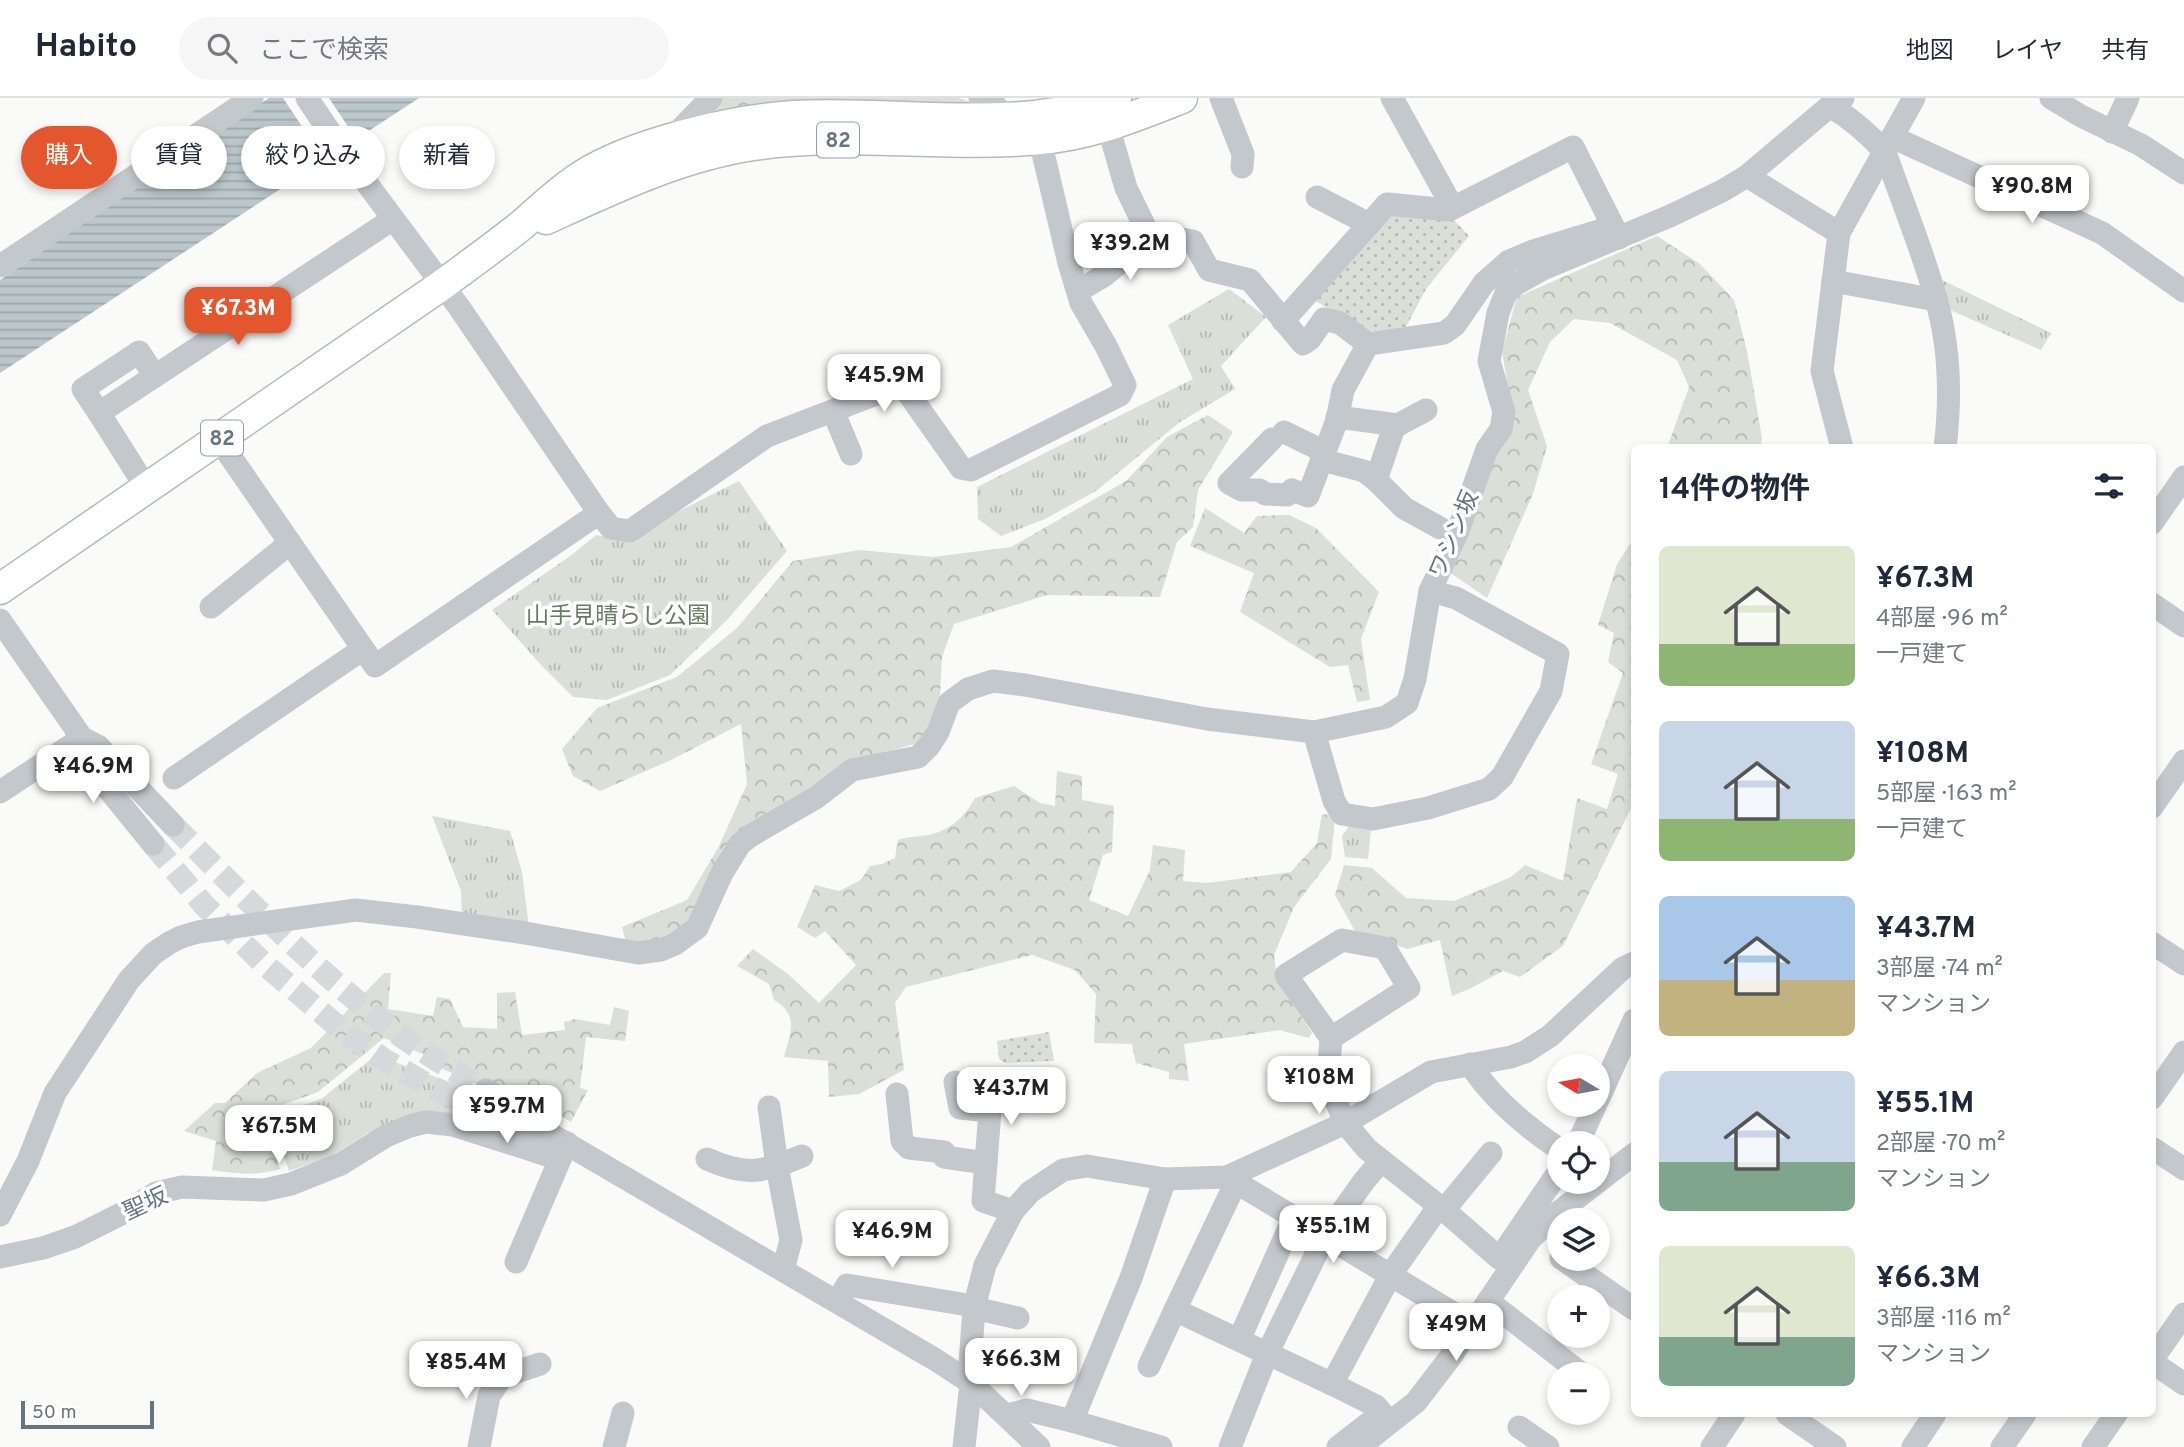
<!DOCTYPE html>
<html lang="ja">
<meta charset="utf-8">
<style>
:root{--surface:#fff;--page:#f6f6f7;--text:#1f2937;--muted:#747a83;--line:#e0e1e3;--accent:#e4572e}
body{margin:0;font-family:Overpass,"Noto Sans JP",sans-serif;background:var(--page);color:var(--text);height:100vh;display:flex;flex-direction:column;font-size:26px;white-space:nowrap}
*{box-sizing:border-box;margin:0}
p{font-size:23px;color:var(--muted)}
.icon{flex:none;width:38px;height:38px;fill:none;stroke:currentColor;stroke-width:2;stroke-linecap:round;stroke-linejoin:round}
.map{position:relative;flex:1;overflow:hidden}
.details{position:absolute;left:1631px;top:346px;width:525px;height:973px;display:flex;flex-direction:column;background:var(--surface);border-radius:10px;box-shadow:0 4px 10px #0003}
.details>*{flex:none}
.hud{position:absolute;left:21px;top:28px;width:665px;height:63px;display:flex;gap:14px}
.needle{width:46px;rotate:280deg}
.fabs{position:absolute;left:1547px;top:956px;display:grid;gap:14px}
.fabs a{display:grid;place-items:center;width:63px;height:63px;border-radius:50%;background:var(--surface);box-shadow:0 4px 10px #0003;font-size:35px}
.scale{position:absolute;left:21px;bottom:18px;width:133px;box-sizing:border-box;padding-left:7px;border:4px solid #657683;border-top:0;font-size:19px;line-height:24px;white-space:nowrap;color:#657683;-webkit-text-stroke:5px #fff;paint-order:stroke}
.price{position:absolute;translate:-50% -60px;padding:0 16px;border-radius:14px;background:#fff;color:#222;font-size:23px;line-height:46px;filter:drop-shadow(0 2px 4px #0008)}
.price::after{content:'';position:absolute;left:50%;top:42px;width:21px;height:16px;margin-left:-10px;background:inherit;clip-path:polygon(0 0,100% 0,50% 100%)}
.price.active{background:var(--accent);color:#fff}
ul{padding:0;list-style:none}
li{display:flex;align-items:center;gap:21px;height:175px;padding:0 28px}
li span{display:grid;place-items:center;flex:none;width:196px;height:140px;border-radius:10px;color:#555}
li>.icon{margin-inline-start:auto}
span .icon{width:84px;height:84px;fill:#fffc;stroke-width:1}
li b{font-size:30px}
h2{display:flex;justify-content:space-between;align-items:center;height:84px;padding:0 28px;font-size:30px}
.tag{padding:0 24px;border-radius:32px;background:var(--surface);box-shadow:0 4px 10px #0003;font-size:24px;line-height:63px}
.tag.active{background:var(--accent);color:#fff}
header{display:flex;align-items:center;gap:42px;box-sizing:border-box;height:98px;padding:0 35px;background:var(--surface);border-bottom:2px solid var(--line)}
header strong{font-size:33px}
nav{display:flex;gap:38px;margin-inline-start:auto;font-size:24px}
.search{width:490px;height:63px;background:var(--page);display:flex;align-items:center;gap:18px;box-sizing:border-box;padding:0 24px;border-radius:38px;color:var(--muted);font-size:26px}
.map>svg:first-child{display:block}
.grass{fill:url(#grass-dots)}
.forest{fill:url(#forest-crowns)}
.park{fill:url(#park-tufts)}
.water{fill:url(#water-rules)}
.pier{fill:#fafaf8}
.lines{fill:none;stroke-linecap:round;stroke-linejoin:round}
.minor-tunnel{stroke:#d5d9db;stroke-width:23;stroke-dasharray:23 11;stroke-linecap:butt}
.major-casing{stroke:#b5babe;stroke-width:33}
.minor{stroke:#c3c8cc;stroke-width:23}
.major{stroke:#fff;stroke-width:30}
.labels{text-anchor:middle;stroke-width:7;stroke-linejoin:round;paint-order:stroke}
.shield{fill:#fff;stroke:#939fa8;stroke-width:2}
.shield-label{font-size:21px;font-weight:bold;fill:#657683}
.street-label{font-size:23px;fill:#657683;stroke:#fff}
.park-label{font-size:23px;fill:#687a64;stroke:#fff}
</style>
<header>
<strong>Habito</strong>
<div class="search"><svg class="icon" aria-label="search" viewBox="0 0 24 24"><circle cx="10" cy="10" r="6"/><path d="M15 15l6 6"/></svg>ここで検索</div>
<nav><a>地図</a><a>レイヤ</a><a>共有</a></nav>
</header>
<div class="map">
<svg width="2184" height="1349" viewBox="0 0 2184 1349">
<defs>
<pattern id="grass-dots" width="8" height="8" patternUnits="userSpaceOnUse" patternTransform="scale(1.75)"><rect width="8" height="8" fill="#dadfd7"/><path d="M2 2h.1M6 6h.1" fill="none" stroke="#b4b9b4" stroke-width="1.8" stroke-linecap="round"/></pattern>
<pattern id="forest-crowns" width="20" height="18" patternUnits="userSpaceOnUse" patternTransform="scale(1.75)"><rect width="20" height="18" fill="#dadfd7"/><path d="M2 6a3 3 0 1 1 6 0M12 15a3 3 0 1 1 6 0" fill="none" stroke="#b4b9b4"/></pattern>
<pattern id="park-tufts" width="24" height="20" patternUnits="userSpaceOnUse" patternTransform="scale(1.75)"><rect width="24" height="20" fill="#dadfd7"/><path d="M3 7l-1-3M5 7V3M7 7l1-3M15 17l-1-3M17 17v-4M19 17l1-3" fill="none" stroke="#b4b9b4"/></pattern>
<pattern id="water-rules" width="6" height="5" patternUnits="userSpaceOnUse" patternTransform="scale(1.75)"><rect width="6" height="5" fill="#bbc7cb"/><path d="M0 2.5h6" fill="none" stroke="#9ca6aa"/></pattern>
</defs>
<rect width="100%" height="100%" fill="#fafaf8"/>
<!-- grass -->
<g class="grass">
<path d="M1391,115L1455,123L1469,138L1426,191L1406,229L1368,234L1312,201Z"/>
<path d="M1049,934L1054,963L1005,965L999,961L997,943Z"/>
</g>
<!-- forest -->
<g class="forest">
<path d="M719,0H959L973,5L975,8L777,4L694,18Z"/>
<path d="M1657,138L1700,166L1734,202L1747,253L1762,340L1760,350H1667L1689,289L1677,262L1610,225L1574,221L1550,244L1528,292L1547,348L1533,396L1487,500L1449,474L1500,349L1512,314L1502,253L1517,199Z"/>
<path d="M1208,317L1233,334L1198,392L1193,429L1177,444L1160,499L1047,497L954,526L942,559L939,616L918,645L864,660L753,725L685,829L668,840L641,847L626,844L622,829L687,802L718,750L747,686L741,626L671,662L600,693L573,678L562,651L597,610L677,579L737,530L793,463L860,452L933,459L1011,449L1126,383L1167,339Z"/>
<path d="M1205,410L1244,435L1257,418L1289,417L1316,430L1379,494L1361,541L1370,602L1357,604L1348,567L1330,569L1240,514L1254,475L1190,448Z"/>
<path d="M1634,440V704L1563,848L1520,879L1503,873L1469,891L1452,898L1440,842L1407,851L1355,833L1335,797L1344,767L1372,770L1406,800L1454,803L1511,779L1525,767L1563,783L1577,700L1607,711L1618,676L1591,666L1623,575L1608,564L1614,535L1598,527L1617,466Z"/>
<path d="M1057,673L1082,678V702L1114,708L1112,754L1103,757L1089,802L1128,818L1150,772L1153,747L1185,752L1183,783L1207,785L1291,774L1317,745L1322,716L1335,717L1331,761L1294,809L1274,857L1277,881L1312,935L1309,940L1280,932L1184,946L1189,983L1169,981V974L1136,965L1132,946L1094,945L1096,896L1075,872L1032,857L906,889L895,905L904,972L859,996L829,999L828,963L784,959C790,935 800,917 774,902L769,886L737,868L753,851L788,876L819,905L856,867L825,833L815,840L797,829L815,787L839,793L861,782L870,768L882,766L895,760L898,742C907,739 912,739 921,738C945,736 964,721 975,700L1014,688L1040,705L1055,708Z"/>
<path d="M384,875H391L388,911L433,918L437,899L450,901L463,929L497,931V895L515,894L522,937L565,932L564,924L575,921L610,927L614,909L629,913L625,943L586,939L580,990L588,992L571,1024L516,992L491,984L481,988L429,965L425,957L384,940L318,994L262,1014L280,1071C256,1078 236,1076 212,1072L216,1043L184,1033L215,1005H225L257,975L311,950Z"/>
</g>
<!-- park -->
<g class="park">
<path d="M1942,182L2051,235L2041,252L1950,212Z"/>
<path d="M1229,191L1266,219L1221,268L1235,291L1180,324L1096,393L1045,421L1001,438L978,421L977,389L1193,281L1168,227Z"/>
<path d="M739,383L787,453L727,522L670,577L607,602L573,599L542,568L492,512L573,456L596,437L622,442Z"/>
<path d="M432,718L510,733L522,774L529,830L462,820L461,793Z"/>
<path d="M1350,727L1371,732L1368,761L1345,759L1342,738Z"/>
<path d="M376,957L482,996L472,1023C420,1007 417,1013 371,1036L368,1035L330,1059L289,1073L270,1019L321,1001Z"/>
</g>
<!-- water -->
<path class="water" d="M269,0H419L0,275V182Z"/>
<!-- pier -->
<path class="pier" d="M283,0H329L357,42L325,63Z"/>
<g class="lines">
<!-- minor-tunnel -->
<g class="minor-tunnel">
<path d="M173,727C239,794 305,862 379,921C412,948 449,970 486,992"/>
<path d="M153,746L204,807L264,866L342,932L386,963L430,988L478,1011"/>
</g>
<defs>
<g id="major">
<path d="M546,121C614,90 680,58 754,47C849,33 945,50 1040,41C1091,37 1136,18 1182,0"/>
<path d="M0,491L442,187C469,167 497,147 523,126C541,110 560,92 580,79C632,45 733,22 794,18C901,12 1012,37 1116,0"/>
</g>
</defs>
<!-- major casing -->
<use href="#major" class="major-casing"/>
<!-- minor -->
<g class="minor">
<path d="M307,0L342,52L459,209L599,415L611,430L630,433L767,338L897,288L906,292L961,370L971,372L1120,297L1125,287L1106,248L1081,205L1069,165L1043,55L1039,24"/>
<path d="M980,0L993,6L1008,20"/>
<path d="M1221,0L1243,56L1242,69"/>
<path d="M1392,0L1453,110"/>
<path d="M2051,0L2081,18L2141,47L2184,75"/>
<path d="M1830,8C1852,21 1868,35 1885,54C1902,103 1922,151 1936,201C1950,249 1951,301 1945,350"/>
<path d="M1108,28L1126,90L1148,135L1193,143L1209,172L1250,182L1303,246L1310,241L1324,221L1340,225L1368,246L1444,235L1455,227L1484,185L1509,163L1533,153L1612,129"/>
<path d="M2112,34L2128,0"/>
<path d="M1892,39L2102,135L2184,193"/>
<path d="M672,40L711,0"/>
<path d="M1747,78L1839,135"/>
<path d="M1317,99L1369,126"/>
<path d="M0,168L252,0"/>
<path d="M1833,183L1936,202"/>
<path d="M1078,193L1105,177L1154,136"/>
<path d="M1283,223L1387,106L1449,112L1573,49L1619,140"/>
<path d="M833,313L851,356"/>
<path d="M99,315L83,291L139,254L155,278"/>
<path d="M1337,319L1398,327"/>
<path d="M1284,334L1325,354"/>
<path d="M1272,341L1229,385L1242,392H1260L1265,396L1287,397L1292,392L1308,398L1337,322L1343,292L1368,246"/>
<path d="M219,342L375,568L599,415"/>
<path d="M1842,350L1822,273L1839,135L1914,0"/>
<path d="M1322,362L1364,373L1376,382L1404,410L1440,430"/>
<path d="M1376,382L1394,329L1426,312"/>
<path d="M147,391L99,315L393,121"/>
<path d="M2152,425L2184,379"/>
<path d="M2152,506L2184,528"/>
<path d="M211,509L290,445"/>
<path d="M0,522L82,640L87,661L105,687L153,746"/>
<path d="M1314,634L1334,703L1342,716L1373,721L1428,710L1489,691L1502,679L1551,593L1558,556L1456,500L1430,493"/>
<path d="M82,640L98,648L173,727"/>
<path d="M174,680L363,551"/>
<path d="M0,694L82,640"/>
<path d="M2152,709L2184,663"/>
<path d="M2152,845L2184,866"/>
<path d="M1331,940L1286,877L1342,842L1385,850L1409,890L1331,940L1328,983L1345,1025L1367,1051L1444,1112L1499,1160"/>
<path d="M1470,966C1492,1001 1525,1028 1559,1051"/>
<path d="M955,984L960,1010L990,1013L983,1103L1013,1113"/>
<path d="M486,992L533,1020L550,1036L936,1262L971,1285L1039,1349"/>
<path d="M897,996L902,1043L909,1050L944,1054V1059L986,1065"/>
<path d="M2152,1000L2184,954"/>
<path d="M1598,1002L1634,922"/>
<path d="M769,1009L777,1068L791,1142L783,1172"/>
<path d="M478,1011L528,1033L537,1034"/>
<path d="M1578,1045L1596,1006"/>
<path d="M2152,1050L2184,1071"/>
<path d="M707,1061C747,1079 763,1074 802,1058"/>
<path d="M1227,1079L1460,1219"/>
<path d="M1236,1084L1175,1212L1332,1286L1376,1308L1382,1315"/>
<path d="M1444,1112L1491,1055"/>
<path d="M0,1117L28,1063L55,995L129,882L153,856L169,845L181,839L198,834L356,812L417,819L525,835L638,855L661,852L675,846L697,830L722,775L740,746L750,738L817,699L852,672L918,659L929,648L938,634L949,605L968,591L993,583L1025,587L1207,621L1314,634L1386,619L1407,605L1415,581L1430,493L1458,433L1487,351L1501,331L1504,314L1489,263L1498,215L1506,195L1516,186L1543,171L1670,118L1722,93L1747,78L1830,8L1843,0"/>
<path d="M1508,1148L1559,1073"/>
<path d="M0,1159L43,1150L75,1139L127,1113L156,1095L182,1089L264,1092L291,1086L341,1066L386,1038L410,1028L426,1024L453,1027L547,1057L567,1045"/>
<path d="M1561,1160L1634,1211"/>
<path d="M516,1164L567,1045"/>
<path d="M838,1203L847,1187L974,1208"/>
<path d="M1488,1203L1582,1276"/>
<path d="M974,1210L1018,1220"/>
<path d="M1239,1242L1294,1119"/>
<path d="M2152,1262L2184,1216"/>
<path d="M2152,1264L2184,1286"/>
<path d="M1149,1268L1175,1212"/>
<path d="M1332,1286L1391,1176L1439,1108"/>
<path d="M1787,1316L1835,1349"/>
<path d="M1007,1317L1027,1312L1072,1323L1161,1349"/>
<path d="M1072,1323L1131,1180L1165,1081"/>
<path d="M1519,1329L1548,1349"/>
<path d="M479,1349L489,1298L502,1279L540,1266"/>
<path d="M614,1349L623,1315"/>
<path d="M964,1349L971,1285L970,1266L974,1210L985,1167L1013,1113L1030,1094L1063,1072L1087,1068L1165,1081L1227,1079L1345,1025L1431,974L1511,959L1525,954L1550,938L1623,870L1634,865"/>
<path d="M1230,1349L1267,1256L1325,1138L1364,1083L1381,1063"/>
<path d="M1338,1349L1369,1325"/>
<path d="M1359,1349L1416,1304L1449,1261L1531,1140L1560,1113L1634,1056"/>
<path d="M1712,1349L1734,1316"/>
<path d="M1913,1349L1935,1316"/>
<path d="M2002,1349L2025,1316"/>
<path d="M2093,1349L2116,1316"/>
</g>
<!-- major -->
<use href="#major" class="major"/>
</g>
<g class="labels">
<!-- shield labels -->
<g class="shield">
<rect x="817" y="24.5" width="42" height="35" rx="5"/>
<rect x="201" y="322.5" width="42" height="35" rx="5"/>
</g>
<g class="shield-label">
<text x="838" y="49">82</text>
<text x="222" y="347">82</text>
</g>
<!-- street labels -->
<g class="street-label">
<text transform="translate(1453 436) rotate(-67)" y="8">ワシン坂</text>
<text transform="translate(145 1105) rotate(-25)" y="8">聖坂</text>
</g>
<!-- park labels -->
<g class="park-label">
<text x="618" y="525">山手見晴らし公園</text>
</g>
</g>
</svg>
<div class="fabs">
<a><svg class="needle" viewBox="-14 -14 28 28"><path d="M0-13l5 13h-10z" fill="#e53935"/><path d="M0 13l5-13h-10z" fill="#747a83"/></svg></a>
<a><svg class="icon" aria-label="locate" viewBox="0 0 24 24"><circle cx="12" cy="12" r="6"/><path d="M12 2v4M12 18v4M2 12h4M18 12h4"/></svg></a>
<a><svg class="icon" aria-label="layers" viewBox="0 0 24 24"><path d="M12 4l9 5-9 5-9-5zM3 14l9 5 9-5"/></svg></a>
<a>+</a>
<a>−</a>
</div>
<div class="scale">50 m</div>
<b class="price" style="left:2032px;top:127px">¥90.8M</b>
<b class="price" style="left:1130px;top:184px">¥39.2M</b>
<b class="price active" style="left:238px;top:249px">¥67.3M</b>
<b class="price" style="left:884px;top:316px">¥45.9M</b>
<b class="price" style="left:93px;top:707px">¥46.9M</b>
<b class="price" style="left:1319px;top:1018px">¥108M</b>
<b class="price" style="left:1011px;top:1029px">¥43.7M</b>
<b class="price" style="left:507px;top:1047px">¥59.7M</b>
<b class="price" style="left:279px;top:1067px">¥67.5M</b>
<b class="price" style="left:1333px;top:1167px">¥55.1M</b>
<b class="price" style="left:892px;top:1172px">¥46.9M</b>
<b class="price" style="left:1456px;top:1265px">¥49M</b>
<b class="price" style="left:1021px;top:1300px">¥66.3M</b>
<b class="price" style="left:466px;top:1303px">¥85.4M</b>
<div class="hud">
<a class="tag active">購入</a>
<a class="tag">賃貸</a>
<a class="tag">絞り込み</a>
<a class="tag">新着</a>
</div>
<section class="details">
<h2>14件の物件<svg class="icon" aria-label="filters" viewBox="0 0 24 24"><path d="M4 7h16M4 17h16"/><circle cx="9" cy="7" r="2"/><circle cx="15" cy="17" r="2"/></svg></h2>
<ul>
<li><span style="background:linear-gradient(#dfe7d0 70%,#8fb573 0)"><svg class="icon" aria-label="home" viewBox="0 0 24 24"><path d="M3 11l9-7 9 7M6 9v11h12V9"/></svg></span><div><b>¥67.3M</b><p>4部屋 · 96 m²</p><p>一戸建て</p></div></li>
<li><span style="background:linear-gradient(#c9d6e8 70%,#8fb573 0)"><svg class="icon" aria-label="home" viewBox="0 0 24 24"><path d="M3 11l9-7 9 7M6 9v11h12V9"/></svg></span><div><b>¥108M</b><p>5部屋 · 163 m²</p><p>一戸建て</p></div></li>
<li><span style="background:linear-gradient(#a9c7e8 60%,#c2b280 0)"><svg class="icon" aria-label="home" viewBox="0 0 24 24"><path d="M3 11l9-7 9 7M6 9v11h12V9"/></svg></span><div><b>¥43.7M</b><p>3部屋 · 74 m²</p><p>マンション</p></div></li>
<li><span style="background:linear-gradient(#c9d6e8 65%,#7fa58c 0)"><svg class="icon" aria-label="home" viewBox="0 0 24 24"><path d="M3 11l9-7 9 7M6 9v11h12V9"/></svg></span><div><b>¥55.1M</b><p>2部屋 · 70 m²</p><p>マンション</p></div></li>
<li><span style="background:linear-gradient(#dfe7d0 65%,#7fa58c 0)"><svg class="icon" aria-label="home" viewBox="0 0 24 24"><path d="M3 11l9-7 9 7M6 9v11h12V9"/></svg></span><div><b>¥66.3M</b><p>3部屋 · 116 m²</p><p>マンション</p></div></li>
</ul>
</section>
</div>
